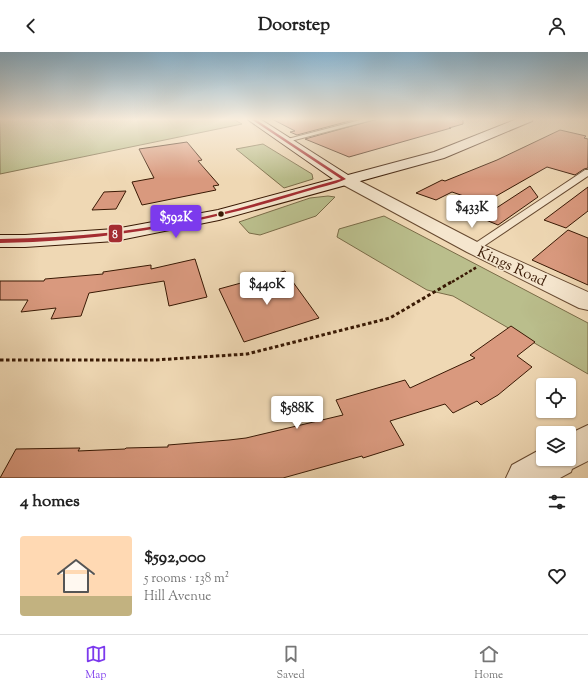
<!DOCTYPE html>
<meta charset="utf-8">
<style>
:root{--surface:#fff;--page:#f2f2f2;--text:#222;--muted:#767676;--line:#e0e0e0;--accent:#7c3aed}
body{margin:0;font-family:"Sorts Mill Goudy",serif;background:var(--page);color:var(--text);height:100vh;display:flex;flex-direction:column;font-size:15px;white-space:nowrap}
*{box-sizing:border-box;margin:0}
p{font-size:13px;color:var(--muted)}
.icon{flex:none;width:22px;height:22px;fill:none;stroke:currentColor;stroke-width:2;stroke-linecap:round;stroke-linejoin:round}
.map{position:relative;height:426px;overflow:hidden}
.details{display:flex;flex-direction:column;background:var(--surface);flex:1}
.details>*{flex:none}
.tools{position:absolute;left:536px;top:326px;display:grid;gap:8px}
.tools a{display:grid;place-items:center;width:40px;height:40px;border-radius:4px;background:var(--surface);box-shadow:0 1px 3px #0004;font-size:20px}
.price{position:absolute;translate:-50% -34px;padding:0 9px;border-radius:4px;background:#fff;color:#222;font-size:13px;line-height:26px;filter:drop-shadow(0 1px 2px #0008)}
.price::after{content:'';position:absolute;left:50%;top:24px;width:12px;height:9px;margin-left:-6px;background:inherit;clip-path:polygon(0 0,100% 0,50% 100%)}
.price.selected{background:var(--accent);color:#fff}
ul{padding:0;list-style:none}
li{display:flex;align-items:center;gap:12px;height:100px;padding:0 20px}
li+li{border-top:1px solid var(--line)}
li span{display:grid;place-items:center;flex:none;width:112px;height:80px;border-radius:4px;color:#555}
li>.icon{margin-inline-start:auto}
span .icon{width:48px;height:48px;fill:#fffc;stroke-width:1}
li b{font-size:17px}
h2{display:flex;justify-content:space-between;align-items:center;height:48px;padding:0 20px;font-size:17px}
header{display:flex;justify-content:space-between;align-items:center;height:52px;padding:0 20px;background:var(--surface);font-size:18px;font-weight:800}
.menu{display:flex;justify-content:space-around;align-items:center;height:56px;border-top:1px solid var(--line);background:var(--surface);font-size:11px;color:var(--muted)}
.menu a{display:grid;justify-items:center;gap:2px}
.menu .selected{color:var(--accent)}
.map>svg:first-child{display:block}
.green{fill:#babe8c;stroke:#7a6c48}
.building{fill:#d9997e;stroke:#391904}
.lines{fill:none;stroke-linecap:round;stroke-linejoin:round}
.lane-casing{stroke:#664930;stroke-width:2}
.street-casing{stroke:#664930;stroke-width:2}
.secondary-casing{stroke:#391904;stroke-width:2}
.path-far1{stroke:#391904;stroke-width:2.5;stroke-dasharray:3 2;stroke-linecap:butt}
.path{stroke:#391904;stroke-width:3;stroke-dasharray:3.5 2.5;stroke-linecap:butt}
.lane{fill:#f5e6ce;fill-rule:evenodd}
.street{fill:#f5e6ce;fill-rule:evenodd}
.secondary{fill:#f5e6ce;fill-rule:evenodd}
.bus-1-casing{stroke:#f5e6ce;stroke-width:3}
.bus-1{fill:#a42c31;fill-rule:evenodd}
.bus-dot{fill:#391904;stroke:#f5e6ce;stroke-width:1.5}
.labels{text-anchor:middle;stroke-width:3;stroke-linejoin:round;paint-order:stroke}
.street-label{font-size:15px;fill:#391904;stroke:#f5e6ce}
.line-badge{stroke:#f5e6ce;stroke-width:1.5}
.badge-label{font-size:11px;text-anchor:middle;font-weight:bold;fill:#fff}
</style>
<header><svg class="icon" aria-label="back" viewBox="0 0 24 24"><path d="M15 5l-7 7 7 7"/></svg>Doorstep<svg class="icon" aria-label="person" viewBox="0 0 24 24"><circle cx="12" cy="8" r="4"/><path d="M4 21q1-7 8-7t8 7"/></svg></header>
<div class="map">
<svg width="588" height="426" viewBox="0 0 588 426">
<rect width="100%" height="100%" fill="#efd8b4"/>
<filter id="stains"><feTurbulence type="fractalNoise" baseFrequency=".005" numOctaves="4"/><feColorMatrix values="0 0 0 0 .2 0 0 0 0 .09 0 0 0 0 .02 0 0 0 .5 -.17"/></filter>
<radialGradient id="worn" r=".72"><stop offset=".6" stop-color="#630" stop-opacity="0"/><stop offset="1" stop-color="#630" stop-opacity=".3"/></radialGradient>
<!-- green -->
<g class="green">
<path d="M0,67H233L242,72L0,122Z"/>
<path d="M263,92L312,122L313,127L284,136L236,97Z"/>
<path d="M328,144L335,145L316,164L260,183L249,181L239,170L310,146Z"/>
<path d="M384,164L588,271V322L453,244L427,238L337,185L339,177Z"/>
</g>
<!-- building -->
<g class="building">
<path d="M272,67H357L297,83L290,80L295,79Z"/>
<path d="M377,67H463V72L449,76H451L349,105L305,87Z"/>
<path d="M560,78L586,84L584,86L588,87V116L584,117L575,123L547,115L484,151L452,140L436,148L416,141L442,128L445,129L497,108Z"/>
<path d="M187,90L202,108L198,109L219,133L213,134L216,138L142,153L132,130L154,126L139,97Z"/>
<path d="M530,134L538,145L498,173L481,166Z"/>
<path d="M588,135V159L566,176L544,168Z"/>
<path d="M126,139L116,157L92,158L104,140Z"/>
<path d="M568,178L588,186V233L532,208Z"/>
<path d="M195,207L207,245L169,254L164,229L89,241L81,264L51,267L56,256L21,260L28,248H0V229H44L45,227L103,222V220L151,213V217Z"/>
<path d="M285,219L319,266L244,290L219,237Z"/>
<path d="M511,274L535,290L517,304L532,315L498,343L481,353L477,349L453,361L445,352L390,369L404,393L363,406L362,404L283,426H0L16,397L80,396L78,399L125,397L126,396L168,395V393L229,388L246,386L343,363L336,348L405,328L410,336L475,306L470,303Z"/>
</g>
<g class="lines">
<defs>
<g id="lane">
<path d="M364,67H376L283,91L280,89Z"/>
<path d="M585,118H588V124L478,198H470L468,196Z"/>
</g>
<g id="street">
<path d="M344,122L350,124L481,192L588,240V258L579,256L467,200L338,130L336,127L338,124Z"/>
<path d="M588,373V409L572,417L571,420L560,426H506L512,413L543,396V407H569V382Z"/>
</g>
<path id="secondary" d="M247,67H260L348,123L434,100L517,67H533L532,69L444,106L219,168L115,189L25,195H0V183H25L115,177L218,158L333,127Z"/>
</defs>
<!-- lane casing -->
<use href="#lane" class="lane-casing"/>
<!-- street casing -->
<use href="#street" class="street-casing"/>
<!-- secondary casing -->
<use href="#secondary" class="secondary-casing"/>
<!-- path-far1 -->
<path class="path-far1" d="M452,230L477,215"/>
<!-- path -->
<path class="path" d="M0,308H155L247,302L390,266L453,229"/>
<!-- lane -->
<use href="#lane" class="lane"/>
<!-- street -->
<use href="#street" class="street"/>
<!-- secondary -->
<use href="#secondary" class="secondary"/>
<defs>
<path id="bus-1" d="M251,67H255L346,127C340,130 333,132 326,134C313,137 301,141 288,145C192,174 100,189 0,191V187C74,186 148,179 220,161C261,151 301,138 341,127Z"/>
</defs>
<!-- bus-1 casing -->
<use href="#bus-1" class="bus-1-casing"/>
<!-- bus-1 -->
<use href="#bus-1" class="bus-1"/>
</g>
<!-- sky -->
<linearGradient id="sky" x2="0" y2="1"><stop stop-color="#89b6d3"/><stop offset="0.53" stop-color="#f8eddd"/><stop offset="1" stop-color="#f8eddd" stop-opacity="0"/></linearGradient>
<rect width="588" height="127" fill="url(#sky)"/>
<!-- markers -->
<circle class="bus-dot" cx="221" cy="162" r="3.5"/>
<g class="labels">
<!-- street labels -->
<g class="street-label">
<text transform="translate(512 214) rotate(25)" y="5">Kings Road</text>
</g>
</g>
<rect class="line-badge" x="108" y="172" width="15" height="19" rx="4" fill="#a42c31"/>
<g class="badge-label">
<text x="115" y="186">8</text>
</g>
<rect width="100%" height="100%" filter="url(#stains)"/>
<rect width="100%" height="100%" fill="url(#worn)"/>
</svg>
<div class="tools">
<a><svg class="icon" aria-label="locate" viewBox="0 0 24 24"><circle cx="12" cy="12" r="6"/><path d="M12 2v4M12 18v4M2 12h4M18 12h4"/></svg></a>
<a><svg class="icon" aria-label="layers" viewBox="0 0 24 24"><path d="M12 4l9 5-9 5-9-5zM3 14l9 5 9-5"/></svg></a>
</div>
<b class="price" style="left:472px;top:177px">$433K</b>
<b class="price selected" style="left:176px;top:187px">$592K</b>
<b class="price" style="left:267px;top:254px">$440K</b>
<b class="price" style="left:297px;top:378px">$588K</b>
</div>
<section class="details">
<h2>4 homes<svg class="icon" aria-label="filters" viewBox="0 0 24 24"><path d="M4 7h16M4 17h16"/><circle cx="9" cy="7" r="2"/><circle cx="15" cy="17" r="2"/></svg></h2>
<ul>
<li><span style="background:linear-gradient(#ffd9b3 75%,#c2b280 0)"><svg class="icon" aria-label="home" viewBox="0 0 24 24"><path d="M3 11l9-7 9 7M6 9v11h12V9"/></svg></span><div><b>$592,000</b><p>5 rooms · 138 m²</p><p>Hill Avenue</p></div><svg class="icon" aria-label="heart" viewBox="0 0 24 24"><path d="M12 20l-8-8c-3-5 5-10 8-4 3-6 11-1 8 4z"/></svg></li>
</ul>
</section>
<nav class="menu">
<a class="selected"><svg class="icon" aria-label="map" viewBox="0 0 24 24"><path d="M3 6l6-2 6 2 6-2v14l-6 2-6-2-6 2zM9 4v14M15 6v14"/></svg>Map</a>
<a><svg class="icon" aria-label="saved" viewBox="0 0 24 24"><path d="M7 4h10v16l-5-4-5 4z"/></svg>Saved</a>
<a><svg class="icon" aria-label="home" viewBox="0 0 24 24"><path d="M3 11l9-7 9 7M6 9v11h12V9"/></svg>Home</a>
</nav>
